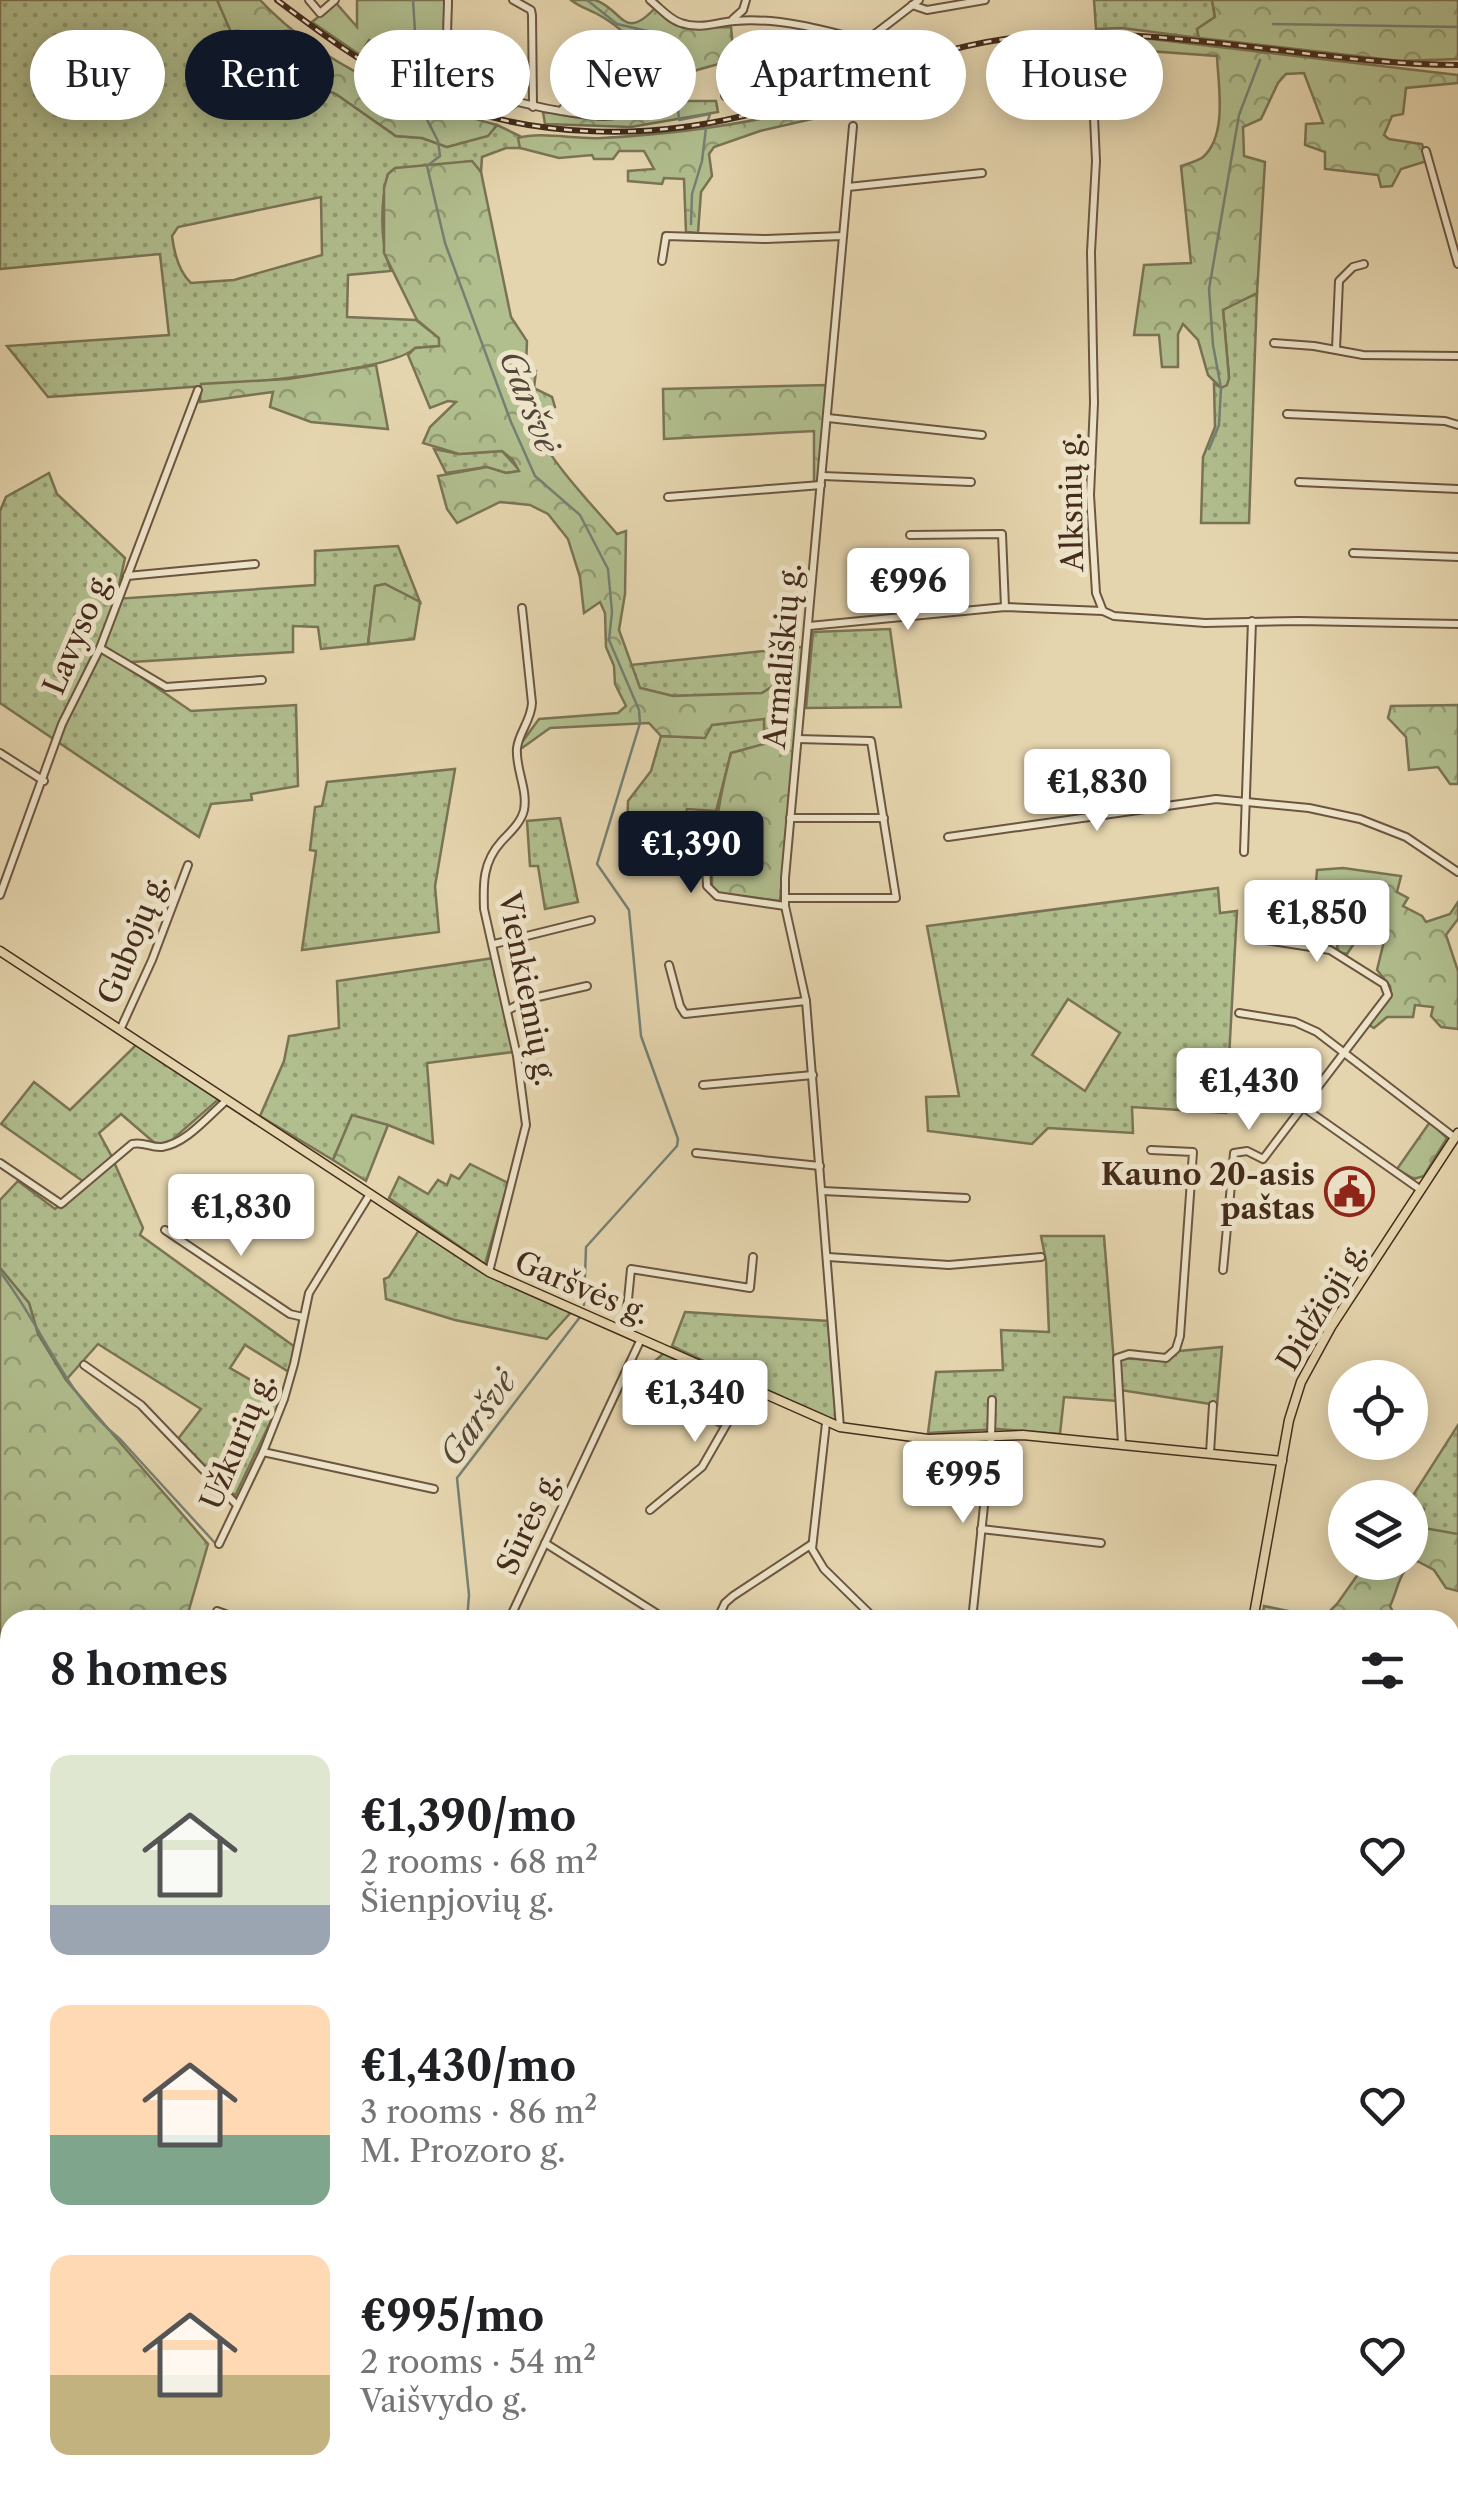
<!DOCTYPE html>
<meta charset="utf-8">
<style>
:root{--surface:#fff;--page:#f2f2f2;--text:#202124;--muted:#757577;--accent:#111827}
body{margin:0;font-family:"Libre Caslon Text",serif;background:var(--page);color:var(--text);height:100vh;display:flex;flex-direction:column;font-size:38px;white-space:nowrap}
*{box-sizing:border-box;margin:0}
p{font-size:32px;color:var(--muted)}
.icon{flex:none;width:55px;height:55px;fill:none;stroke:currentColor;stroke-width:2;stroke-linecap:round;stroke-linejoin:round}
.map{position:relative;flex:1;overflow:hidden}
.side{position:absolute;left:0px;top:1610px;width:1460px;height:892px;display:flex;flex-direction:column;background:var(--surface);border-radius:30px 30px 0 0;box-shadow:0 5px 25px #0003}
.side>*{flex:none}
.guide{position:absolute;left:30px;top:30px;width:1400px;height:90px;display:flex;gap:20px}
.tools{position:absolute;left:1328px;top:1360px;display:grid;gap:20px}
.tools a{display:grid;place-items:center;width:100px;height:100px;border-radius:50%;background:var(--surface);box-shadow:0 5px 25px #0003;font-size:50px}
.price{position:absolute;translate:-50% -85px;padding:0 22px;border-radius:10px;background:#fff;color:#222;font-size:32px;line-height:65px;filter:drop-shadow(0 2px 5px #0008)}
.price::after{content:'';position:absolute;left:50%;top:60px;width:30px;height:22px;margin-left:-15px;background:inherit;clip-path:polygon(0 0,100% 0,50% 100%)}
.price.on{background:var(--accent);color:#fff}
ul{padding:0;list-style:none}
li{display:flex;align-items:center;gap:30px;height:250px;padding:0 50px}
li span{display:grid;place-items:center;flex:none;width:280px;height:200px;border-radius:20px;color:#555}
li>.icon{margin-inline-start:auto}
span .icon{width:120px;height:120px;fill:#fffc;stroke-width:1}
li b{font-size:42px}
h2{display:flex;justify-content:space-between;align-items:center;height:120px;padding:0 50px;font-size:42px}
.tag{padding:0 35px;border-radius:45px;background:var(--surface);box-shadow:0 5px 25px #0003;font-size:35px;line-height:90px}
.tag.on{background:var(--accent);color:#fff}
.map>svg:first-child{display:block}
.grass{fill:url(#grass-dots);stroke:#7a7454;stroke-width:2.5;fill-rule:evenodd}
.forest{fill:url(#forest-crowns);stroke:#7a7454;stroke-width:2.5}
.garden{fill:#b1be8e;stroke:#7a7454;stroke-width:2.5}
.water{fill:url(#water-rules);stroke:#758074;stroke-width:2.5}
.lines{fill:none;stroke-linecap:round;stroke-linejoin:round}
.stream{stroke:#758074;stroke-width:2.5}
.minor-casing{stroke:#6c5640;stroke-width:10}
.major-casing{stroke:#442b1b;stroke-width:11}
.minor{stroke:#eee4ca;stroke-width:6}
.major{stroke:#e5d5ae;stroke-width:8}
.rail-casing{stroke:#442b1b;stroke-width:6}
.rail{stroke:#eee4ca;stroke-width:2.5;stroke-dasharray:8;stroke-linecap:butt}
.labels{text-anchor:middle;stroke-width:10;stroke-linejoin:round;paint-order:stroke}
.street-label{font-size:30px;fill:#442b1b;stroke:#eee4ca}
.poi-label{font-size:30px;font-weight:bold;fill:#442b1b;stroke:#eee4ca;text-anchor:end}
.water-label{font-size:32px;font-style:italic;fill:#544739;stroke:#eee4ca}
</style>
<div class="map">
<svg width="1458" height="2501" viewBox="0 0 1458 2501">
<defs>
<pattern id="grass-dots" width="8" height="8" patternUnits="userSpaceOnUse" patternTransform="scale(2.5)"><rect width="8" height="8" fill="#b1be8e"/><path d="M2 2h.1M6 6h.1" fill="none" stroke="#929b73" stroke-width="1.8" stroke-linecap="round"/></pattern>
<pattern id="forest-crowns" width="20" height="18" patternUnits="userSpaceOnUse" patternTransform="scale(2.5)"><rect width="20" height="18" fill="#b1be8e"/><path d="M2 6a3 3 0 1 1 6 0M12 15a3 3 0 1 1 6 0" fill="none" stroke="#929b73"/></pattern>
<pattern id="water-rules" width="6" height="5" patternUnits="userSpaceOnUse" patternTransform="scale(2.5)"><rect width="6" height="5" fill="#96b8af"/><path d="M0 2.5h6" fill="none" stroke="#7c968e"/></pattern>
</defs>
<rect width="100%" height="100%" fill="#e5d5ae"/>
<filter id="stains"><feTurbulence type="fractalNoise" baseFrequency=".002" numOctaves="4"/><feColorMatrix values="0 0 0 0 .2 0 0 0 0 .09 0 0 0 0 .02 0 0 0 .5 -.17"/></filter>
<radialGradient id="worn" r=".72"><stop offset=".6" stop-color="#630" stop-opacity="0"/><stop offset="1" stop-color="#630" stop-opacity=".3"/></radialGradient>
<!-- grass -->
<g class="grass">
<path d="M0,0H217L312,84L336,94L396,136L422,138L447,147L487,136L497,125L520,136V148H506L482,157L481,172L471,161L388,174C380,204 380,243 391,271L348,275L347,317L416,320L439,338L440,346L415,348C384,380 108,392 48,397L7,346L169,335L160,254L0,269ZM321,197L322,255L234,280L191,283C178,271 174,252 172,236L178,227Z"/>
<path d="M1094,0H1212L1215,17L1197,29L1199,38L1122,28L1096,29Z"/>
<path d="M1257,293L1249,523H1201L1203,457L1215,427L1214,384L1221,387L1229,378L1223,309Z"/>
<path d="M434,449L459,454L502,451L520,471L506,473L486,467L446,473Z"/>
<path d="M49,473L57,494L125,558L116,599L315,585V551L398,546L420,602L385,584L375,586L368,644L321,649L318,627L293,626V652L132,662L128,668L191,711L296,705L298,786L251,794L252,800L211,804L199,837L0,703V511L6,497Z"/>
<path d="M890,629L901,707L806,708L813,632Z"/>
<path d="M794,648L792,674L762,693L673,696L640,688L630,665Z"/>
<path d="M765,718V744L731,753L716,811L687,809L685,821L637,818L627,838L628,801L651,771L661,736L704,738L711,725Z"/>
<path d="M455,769L435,886L439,932L302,950L316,851L310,850L315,807L322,806L327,782Z"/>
<path d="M560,818L578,902L545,909L538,866H530L527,821Z"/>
<path d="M1218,888L1220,913L1237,911L1226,1113L1132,1107L1133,1133L1048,1128L1032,1144L928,1131L926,1097L959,1096L927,926ZM1068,999L1120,1033L1085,1091L1032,1055Z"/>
<path d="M494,958L513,1052L427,1063L433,1143L388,1125L352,1116L333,1160L260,1116L284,1061L289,1036L339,1028L337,981Z"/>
<path d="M137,1044L220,1098L172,1140L157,1145L121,1114L99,1133L112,1157L84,1182L1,1124L34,1082L70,1110Z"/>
<path d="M114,1162L143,1228L140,1235L295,1347L289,1372L245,1345L230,1368L282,1398L235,1496L178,1439L201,1409L98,1344L66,1380L38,1334L29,1303L0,1268V1200L18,1181L55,1209Z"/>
<path d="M470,1164L508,1183L485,1264L389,1198L399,1177L428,1194L438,1180L447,1185L451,1175L459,1179Z"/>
<path d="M419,1230L475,1268L573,1310L547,1339L455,1320L386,1299L384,1279L389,1277Z"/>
<path d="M1041,1236H1104L1117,1401L1064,1397L1060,1434L998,1429L928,1433L936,1372L1003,1370L1001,1330L1049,1332L1046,1261Z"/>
<path d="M685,1312L828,1321L836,1419L831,1421L672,1346Z"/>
<path d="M1222,1347L1217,1405L1120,1390L1117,1364L1122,1358L1164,1361L1179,1351Z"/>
<path d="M665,1352L744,1388L722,1428L636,1378Z"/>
<path d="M1458,1425V1534C1444,1535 1428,1533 1419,1522L1424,1509L1410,1500Z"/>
<path d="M1450,1955L1452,1967L1458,1972L1457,2262H1450Z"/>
</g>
<!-- forest -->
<g class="forest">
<path d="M217,0H260C323,67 410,102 497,125L488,136L447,147L422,138L396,136L336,94L312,84L298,68L271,88L244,62Z"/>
<path d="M571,0C577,0 589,0 595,0C623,9 623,43 656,7L683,28L731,27L733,49L726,62L697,70L678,82L682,101H716L718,112L631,127L545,124L543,112L607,118L665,107L672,97C670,71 621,27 599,15C589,9 579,7 571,0Z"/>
<path d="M1212,0H1458V59L1400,61L1199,38L1197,29L1215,17Z"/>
<path d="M1091,38H1143L1458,75V83L1406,88L1403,114L1392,116L1384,135L1389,139L1422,144L1427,161L1401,169L1392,186L1381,187L1378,175L1325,169V152L1305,145L1306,124L1323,123L1304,73L1286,74L1278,83L1261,119L1243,127L1244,156L1265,162L1257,293L1223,310L1229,378L1227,385L1221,388L1208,375L1198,340L1183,324L1178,334V367H1162L1159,335H1134L1144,265L1191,263L1181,166C1187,164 1198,161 1203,157C1228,135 1218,84 1217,56L1092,47Z"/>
<path d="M369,40L425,61L458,87L460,82L516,107L510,111C457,98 410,80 360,55Z"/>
<path d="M807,108H816L821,117L760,131L714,147L709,154L712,176L701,192L698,233L686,232L684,179L664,178L662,184L628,181V171L654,169L644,151H619L613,159H594L592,155L559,158L520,148L518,138C542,131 576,140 602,138C671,134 740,126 807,108Z"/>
<path d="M472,161L481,172L511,317L527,341L526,367L536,371L534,388L552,397L555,407C548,415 541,424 542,436C544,455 602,516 617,534L626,531L625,594L619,630L640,688L673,696L762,693L792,674L794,648L803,647L780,901L716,893L712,890C711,843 719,798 731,753L764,744V719L712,725L705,738L661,736L649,723L550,728L522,748L520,745L539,719L618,713L626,706L615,684L614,666L606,647L605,613L600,602L584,613L580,577L568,539L548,514L530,505L500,502L457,523L447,509L438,476L487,467L506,473L519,471L513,460L502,451L459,454L423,443L430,427L456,402L448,401L430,408L408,355L415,348L439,346V338L417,320L384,253V188L388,174L395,168Z"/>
<path d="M376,365L388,429L311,422L270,407L273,392L200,402L201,384L288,379Z"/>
<path d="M827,385L820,483H814V431L664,439L663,389Z"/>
<path d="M385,584L420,602L414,639L368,644L375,586Z"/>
<path d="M1458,705V784H1450L1438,767L1409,770L1406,737L1388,718L1391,706Z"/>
<path d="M1343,868L1401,876L1397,892L1408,898L1403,906L1422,916L1426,922L1450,914L1458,902V919L1446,935L1458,971V1029L1441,1027L1431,1016L1433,1007L1415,1005L1413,1017H1387L1374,1028L1369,1025L1391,993L1390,986L1377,970L1387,929L1364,928L1347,954L1339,952L1337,947L1348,920L1314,909L1317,870Z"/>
<path d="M352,1115L388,1125L366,1181L333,1160Z"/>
<path d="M1430,1122L1447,1138L1424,1176L1414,1179L1397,1169Z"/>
<path d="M0,1268L29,1303L38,1334L66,1380L208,1544L186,1620H10V2058L0,2067Z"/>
<path d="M1410,1503L1424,1509L1419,1522L1424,1528L1458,1534V1591L1446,1588L1434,1570L1417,1561C1399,1568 1398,1590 1390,1606L1397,1620H1262L1264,1606L1323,1618L1337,1604L1366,1563L1410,1562Z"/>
<path d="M1458,1662V1844L1450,1831V1672Z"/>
<path d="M1450,2262H1458V2501H1302L1298,2493L1450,2492Z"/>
</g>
<!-- garden -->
<path class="garden" d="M357,0H445L450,72L460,82L458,88L424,73V61L369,40L360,55L312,22L336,3L357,27Z"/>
<!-- water -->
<g class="water">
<path d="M0,2237L10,2241V2438H0Z"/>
<path d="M79,2493V2492L573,2493L572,2501H79Z"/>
</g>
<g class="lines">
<!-- stream -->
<g class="stream">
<path d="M413,0L418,79"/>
<path d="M587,0L617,24L656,33L658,47L676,86L679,120L710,114L708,120"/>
<path d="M1273,24L1458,27"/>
<path d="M420,106L438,141L440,156L427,166L445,243L511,422L535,476L580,515L608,569L612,612L609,640L639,710L640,723L597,864L629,910L641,1036L678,1139L677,1146L586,1247L584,1305"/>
<path d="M691,224L692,194L702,161L706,128"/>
<path d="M1209,449L1219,425L1221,388L1213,345L1209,289L1239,115L1260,60"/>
<path d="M0,1272C42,1325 65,1396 120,1439L215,1543"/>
<path d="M467,1620L469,1595L457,1478L580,1317"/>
</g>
<defs>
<g id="minor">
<path d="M309,0L320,13L335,0"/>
<path d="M448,0C448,21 444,49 453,69C465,97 575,116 604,116C624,116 645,108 665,104"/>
<path d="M513,0L531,10L532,15L533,107"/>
<path d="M650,0C660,8 670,20 681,23C701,30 717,22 735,21C778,17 825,30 866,41"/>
<path d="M912,5L927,10L985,0"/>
<path d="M733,19L743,10L746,0"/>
<path d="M1093,95L1096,161L1091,252L1094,403L1090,495L1096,593L1103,611L1114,616L1205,623L1299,621L1458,624"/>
<path d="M725,96C748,92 773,89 795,81C841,63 880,30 919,0"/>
<path d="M561,111L613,48"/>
<path d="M1426,151L1458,264"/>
<path d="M848,187L982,173"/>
<path d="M662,261L666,236L766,239L843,236"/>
<path d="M1274,343L1314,346L1363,355L1458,356"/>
<path d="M1336,349L1339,281L1353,267L1364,264"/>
<path d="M1287,414L1445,421L1458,425"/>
<path d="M828,418L982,435"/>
<path d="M823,476L971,482"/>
<path d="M1299,482L1458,489"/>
<path d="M668,497L821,485"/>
<path d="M910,535L1002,534L1005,607"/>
<path d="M1353,553L1458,557"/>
<path d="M127,576L255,564"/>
<path d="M809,626L1005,607L1103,611"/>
<path d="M100,648L166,687L262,680"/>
<path d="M0,753L44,781"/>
<path d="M790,818H884"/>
<path d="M948,837L1216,799L1309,808L1360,819L1406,837L1458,872"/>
<path d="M648,845V861L706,865L707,886L717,896L785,906"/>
<path d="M1244,852L1252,621"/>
<path d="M0,895L62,724L100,648L198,390"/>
<path d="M785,898H896L871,741L798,739"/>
<path d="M494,944L591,920"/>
<path d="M669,965L680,1006L685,1014L806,1001"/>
<path d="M508,1010L529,999L587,986"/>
<path d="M1239,1013L1295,1022L1317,1032L1455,1138"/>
<path d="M120,1030L152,960L188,865"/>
<path d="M703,1085L813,1075"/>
<path d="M1303,1107L1421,1190"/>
<path d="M696,1153L820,1166"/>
<path d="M0,1163L61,1204L132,1144C144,1141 150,1148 162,1147C187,1143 208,1116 227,1100"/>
<path d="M823,1191L966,1198"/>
<path d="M165,1230L290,1314L303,1317"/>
<path d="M828,1257L949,1265L1041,1257"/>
<path d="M1223,1270L1234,1153L1247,1151L1263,1159L1388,995L1384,984L1330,950L1259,939"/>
<path d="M489,1272L526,1125L517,1056L484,909C483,883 483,862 501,842C509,833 521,823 524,810C528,789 515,768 517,748C519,732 531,721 532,703L522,608"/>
<path d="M625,1330L631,1269L750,1288L753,1257"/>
<path d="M84,1365L141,1405L236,1504"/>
<path d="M826,1423L812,1549L824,1569L876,1620"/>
<path d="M840,1427L806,1001L785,906V878L853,126"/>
<path d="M1122,1444L1117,1358L1129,1354L1166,1358L1176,1349L1180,1336L1193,1152L1151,1150"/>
<path d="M263,1452L434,1489"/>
<path d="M1210,1453L1213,1405"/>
<path d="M650,1510L702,1467L748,1387"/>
<path d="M981,1529L1101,1543"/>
<path d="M545,1543L667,1620"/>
<path d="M219,1544L263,1452L284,1399L294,1364L309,1293L370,1194"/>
<path d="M217,1611L242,1620"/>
<path d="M509,1620L641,1339"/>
<path d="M717,1620L725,1603L733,1596L812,1544"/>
<path d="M972,1620L991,1439L992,1400"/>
<path d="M0,2023L10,2024"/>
<path d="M0,2463L10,2458"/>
<path d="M1027,2492L1035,2501"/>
<path d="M817,2501L819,2492"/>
<path d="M1004,2501L1008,2492"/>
</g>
<g id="major">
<path d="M0,951L489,1272L840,1427L928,1439L1023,1435L1282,1461"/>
<path d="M1253,1620L1289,1420L1301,1382L1331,1327L1458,1133"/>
<path d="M1235,2492L1240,2501"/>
<path d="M1148,2501L1152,2492"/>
</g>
</defs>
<!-- minor casing -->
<use href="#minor" class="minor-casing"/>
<!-- major casing -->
<use href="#major" class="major-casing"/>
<!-- minor -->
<use href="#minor" class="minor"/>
<!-- major -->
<use href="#major" class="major"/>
<defs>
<path id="rail" d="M277,0C322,34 366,67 417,91C528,142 657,142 773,108C850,85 925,50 1005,39C1157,20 1306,64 1458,65"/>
</defs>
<!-- rail casing -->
<use href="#rail" class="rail-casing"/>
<!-- rail -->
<use href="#rail" class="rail"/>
</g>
<!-- icons -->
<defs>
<symbol id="civic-ring" viewBox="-11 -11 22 22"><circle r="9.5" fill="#eee4ca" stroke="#8f2418" stroke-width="1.5"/><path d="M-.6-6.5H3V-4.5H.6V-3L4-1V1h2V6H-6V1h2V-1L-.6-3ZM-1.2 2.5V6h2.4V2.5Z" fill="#8f2418"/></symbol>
</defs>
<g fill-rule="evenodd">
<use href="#civic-ring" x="1322" y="1164" width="55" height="55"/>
</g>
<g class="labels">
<!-- street labels -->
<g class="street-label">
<text transform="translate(1072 502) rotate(-91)" y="10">Alksnių g.</text>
<text transform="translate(78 633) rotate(-67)" y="10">Lavyso g.</text>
<text transform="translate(783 656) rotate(-85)" y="10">Armališkių g.</text>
<text transform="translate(133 939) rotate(-68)" y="10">Gubojų g.</text>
<text transform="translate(527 989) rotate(79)" y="10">Vienkiemių g.</text>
<text transform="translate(582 1288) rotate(23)" y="10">Garšvės g.</text>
<text transform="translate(1322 1306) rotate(-59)" y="10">Didžioji g.</text>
<text transform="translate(238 1441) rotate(-67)" y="10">Užkurių g.</text>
<text transform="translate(529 1523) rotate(-65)" y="10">Sūrės g.</text>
</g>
<!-- poi labels -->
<g class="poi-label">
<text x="1315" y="1185">Kauno 20-asis<tspan x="1315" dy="34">paštas</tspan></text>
</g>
<!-- water labels -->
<g class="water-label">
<text transform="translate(529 402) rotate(68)" y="11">Garšvė</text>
<text transform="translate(478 1418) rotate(-55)" y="11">Garšvė</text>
</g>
</g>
<rect width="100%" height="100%" filter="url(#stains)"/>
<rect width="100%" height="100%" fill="url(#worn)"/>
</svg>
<div class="tools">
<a><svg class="icon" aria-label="locate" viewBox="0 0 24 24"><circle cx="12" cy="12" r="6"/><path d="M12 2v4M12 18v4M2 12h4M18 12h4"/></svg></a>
<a><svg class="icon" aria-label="layers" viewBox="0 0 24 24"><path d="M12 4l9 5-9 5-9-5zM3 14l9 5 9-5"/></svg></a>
</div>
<b class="price" style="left:908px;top:633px">€996</b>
<b class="price" style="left:1097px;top:834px">€1,830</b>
<b class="price on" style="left:691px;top:896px">€1,390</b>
<b class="price" style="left:1317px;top:965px">€1,850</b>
<b class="price" style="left:1249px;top:1133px">€1,430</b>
<b class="price" style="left:241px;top:1259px">€1,830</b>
<b class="price" style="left:695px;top:1445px">€1,340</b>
<b class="price" style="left:963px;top:1526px">€995</b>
<div class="guide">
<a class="tag">Buy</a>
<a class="tag on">Rent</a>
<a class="tag">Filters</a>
<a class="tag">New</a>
<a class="tag">Apartment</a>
<a class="tag">House</a>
</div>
<section class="side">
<h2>8 homes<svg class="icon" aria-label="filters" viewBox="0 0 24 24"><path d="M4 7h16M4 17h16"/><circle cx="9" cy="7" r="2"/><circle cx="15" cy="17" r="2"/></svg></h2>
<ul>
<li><span style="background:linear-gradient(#dfe7d0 75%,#9aa5b1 0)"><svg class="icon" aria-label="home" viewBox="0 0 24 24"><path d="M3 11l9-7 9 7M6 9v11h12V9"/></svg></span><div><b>€1,390/mo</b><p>2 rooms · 68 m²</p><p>Šienpjovių g.</p></div><svg class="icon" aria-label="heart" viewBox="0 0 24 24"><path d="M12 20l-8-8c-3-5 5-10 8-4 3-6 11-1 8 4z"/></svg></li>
<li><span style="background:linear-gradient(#ffd9b3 65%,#7fa58c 0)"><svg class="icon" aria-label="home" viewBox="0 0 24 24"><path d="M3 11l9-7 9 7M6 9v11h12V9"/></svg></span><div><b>€1,430/mo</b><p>3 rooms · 86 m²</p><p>M. Prozoro g.</p></div><svg class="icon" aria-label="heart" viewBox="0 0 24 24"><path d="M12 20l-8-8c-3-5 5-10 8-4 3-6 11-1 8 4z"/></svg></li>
<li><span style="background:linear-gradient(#ffd9b3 60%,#c2b280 0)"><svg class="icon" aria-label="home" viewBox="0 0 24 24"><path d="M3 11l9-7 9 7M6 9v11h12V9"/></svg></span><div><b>€995/mo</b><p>2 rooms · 54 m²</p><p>Vaišvydo g.</p></div><svg class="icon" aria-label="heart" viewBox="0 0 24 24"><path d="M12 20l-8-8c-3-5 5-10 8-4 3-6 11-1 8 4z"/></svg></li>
</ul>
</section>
</div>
